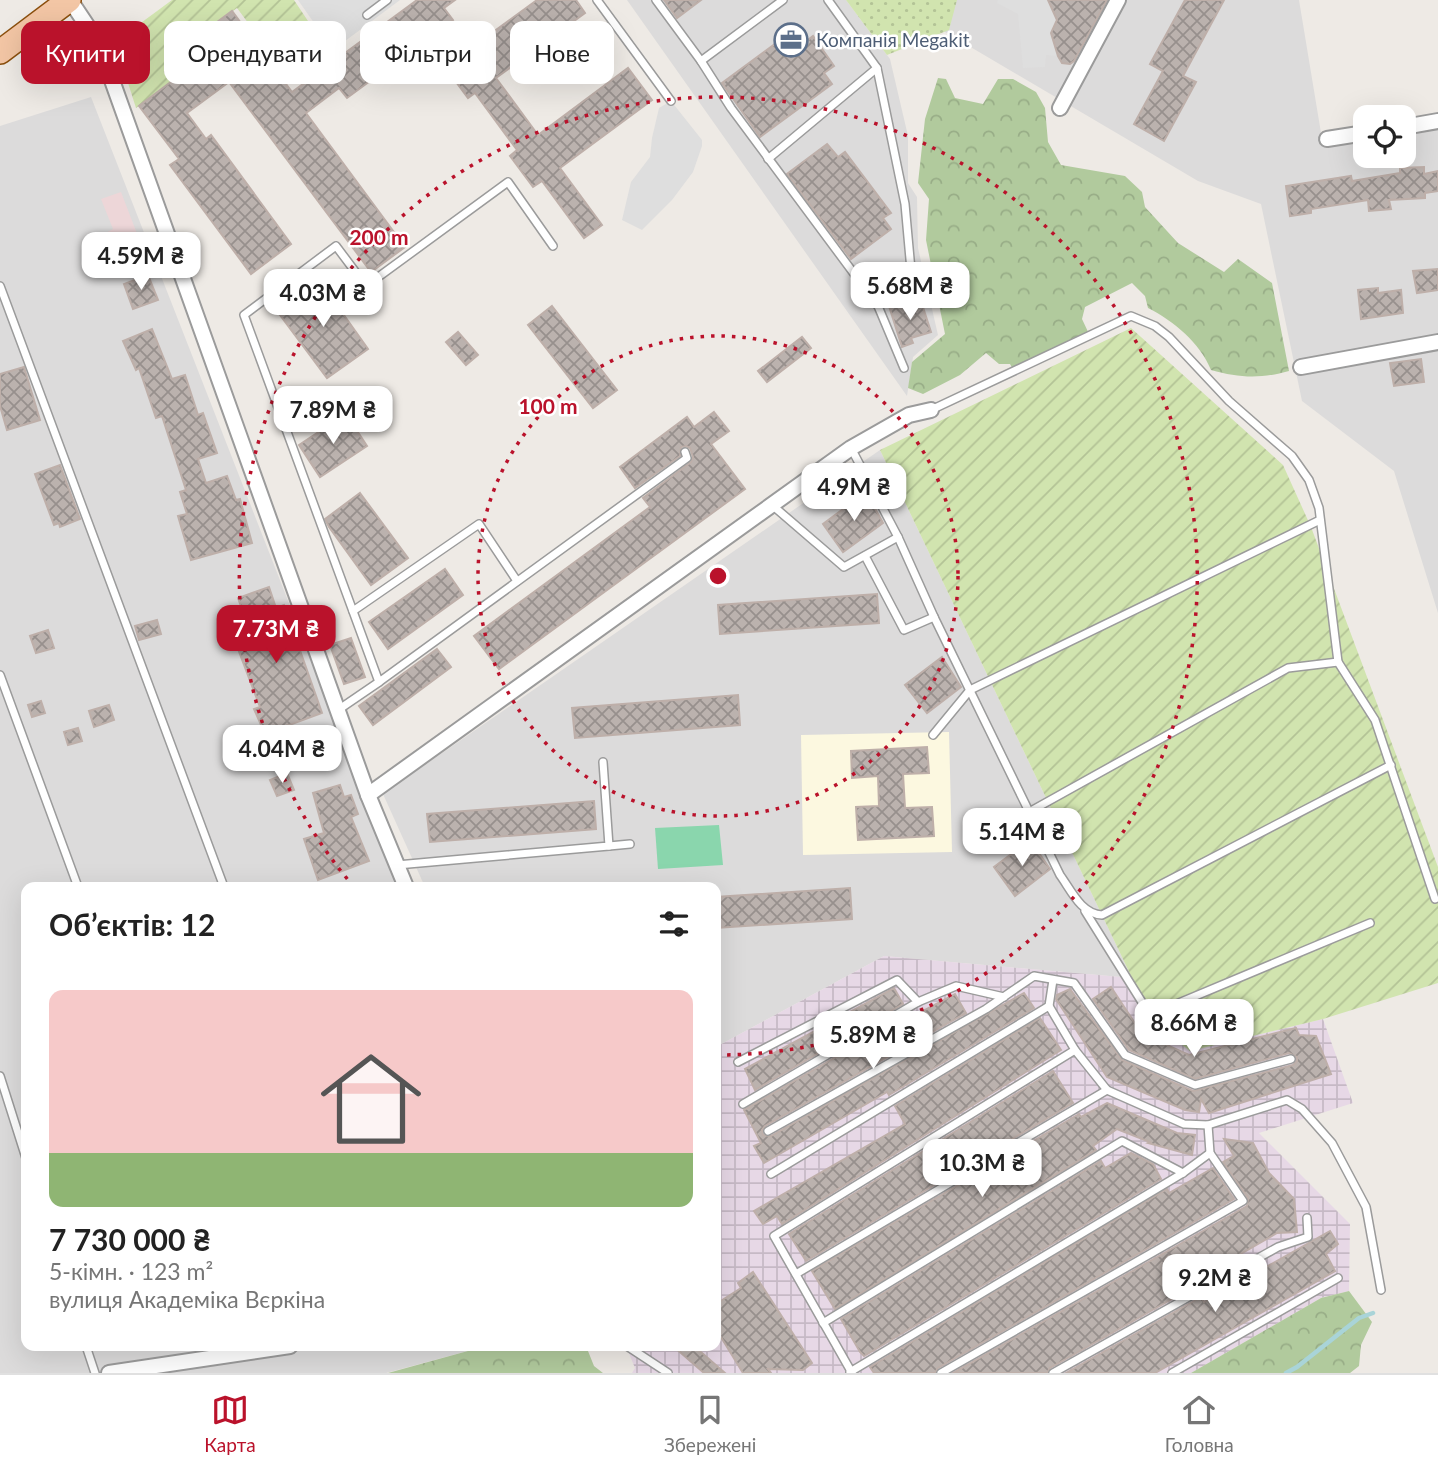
<!DOCTYPE html>
<html lang="uk">
<meta charset="utf-8">
<style>
:root{--surface:#fff;--page:#f6f6f6;--text:#222;--muted:#767676;--line:#e0e0e0;--accent:#ba122b}
body{margin:0;font-family:Lato,sans-serif;background:var(--page);color:var(--text);height:100vh;display:flex;flex-direction:column;font-size:26px;white-space:nowrap}
*{box-sizing:border-box;margin:0}
p{font-size:23px;color:var(--muted)}
.icon{flex:none;width:38px;height:38px;fill:none;stroke:currentColor;stroke-width:2;stroke-linecap:round;stroke-linejoin:round}
.map{position:relative;flex:1;overflow:hidden}
.panel{position:absolute;left:21px;top:882px;width:700px;height:469px;display:flex;flex-direction:column;background:var(--surface);border-radius:14px;box-shadow:0 7px 28px #0002}
.panel>*{flex:none}
.guide{position:absolute;left:21px;top:21px;width:700px;height:63px;display:flex;gap:14px}
.buttons{position:absolute;left:1353px;top:105px;display:grid;gap:14px}
.buttons a{display:grid;place-items:center;width:63px;height:63px;border-radius:14px;background:var(--surface);box-shadow:0 7px 28px #0002;font-size:35px}
.price{position:absolute;translate:-50% -60px;padding:0 16px;border-radius:14px;background:#fff;color:#222;font-size:23px;line-height:46px;filter:drop-shadow(0 2px 4px #0008)}
.price::after{content:'';position:absolute;left:50%;top:42px;width:21px;height:16px;margin-left:-10px;background:inherit;clip-path:polygon(0 0,100% 0,50% 100%)}
.price.current{background:var(--accent);color:#fff}
ul{padding:0;list-style:none}
li{display:grid;align-content:center;gap:14px;height:371px;padding:0 28px}
li span{display:grid;place-items:center;height:217px;border-radius:14px;color:#555}
li>.icon{margin-inline-start:auto}
span .icon{width:126px;height:126px;fill:#fffc;stroke-width:1}
li b{font-size:30px}
h2{display:flex;justify-content:space-between;align-items:center;height:84px;padding:0 28px;font-size:30px}
.chip{padding:0 24px;border-radius:14px;background:var(--surface);box-shadow:0 7px 28px #0002;font-size:24px;line-height:63px}
.chip.current{background:var(--accent);color:#fff}
.tab-bar{display:flex;justify-content:space-around;align-items:center;height:98px;border-top:2px solid var(--line);background:var(--surface);font-size:19px;color:var(--muted)}
.tab-bar a{display:grid;justify-items:center;gap:4px}
.tab-bar .current{color:var(--accent)}
.map>svg:first-child{display:block}
.residential{fill:#dcdbdb}
.commercial{fill:#edd6d8}
.industrial{fill:url(#industrial-grid)}
.education{fill:#fcf8e0}
.grass{fill:url(#grass-dots)}
.forest{fill:url(#forest-crowns)}
.garden{fill:url(#garden-furrows)}
.pitch{fill:#8ad6ad}
.parking{fill:#dedede}
.lines{fill:none;stroke-linecap:round;stroke-linejoin:round}
.stream{stroke:#a9d4d8;stroke-width:4.5}
.building{fill:url(#building-cross-hatch);stroke:#beafa9;stroke-width:2}
.lane-casing{stroke:#9b9b9b;stroke-width:10}
.street-casing{stroke:#9b9b9b;stroke-width:18}
.primary-casing{stroke:#8b4f0d;stroke-width:26}
.lane{stroke:#fff;stroke-width:7}
.street{stroke:#fff;stroke-width:14}
.primary{stroke:#f3c6a5;stroke-width:23}
.ring{fill:none;stroke:#ba122b;stroke-width:3.5;stroke-dasharray:3.5 7}
.labels{text-anchor:middle;stroke-width:5;stroke-linejoin:round;paint-order:stroke}
.service-label{font-size:19px;fill:#4e5e75;stroke:#fff;text-anchor:start}
.centre{fill:#ba122b;stroke:#fff;stroke-width:3.5}
.ring-label{font-size:21px;text-anchor:middle;font-weight:bold;fill:#ba122b;stroke:#fff;stroke-width:5;stroke-linejoin:round;paint-order:stroke}
</style>
<div class="map">
<svg width="1438" height="1373" viewBox="0 0 1438 1373">
<defs>
<pattern id="industrial-grid" width="8" height="8" patternUnits="userSpaceOnUse" patternTransform="scale(1.75)"><rect width="8" height="8" fill="#e7d8e6"/><path d="M0 4h8M4 0v8" fill="none" stroke="#c6b9c5"/></pattern>
<pattern id="grass-dots" width="8" height="8" patternUnits="userSpaceOnUse" patternTransform="scale(1.75)"><rect width="8" height="8" fill="#d1e4af"/><path d="M2 2h.1M6 6h.1" fill="none" stroke="#b3c396" stroke-width="1.8" stroke-linecap="round"/></pattern>
<pattern id="forest-crowns" width="20" height="18" patternUnits="userSpaceOnUse" patternTransform="scale(1.75)"><rect width="20" height="18" fill="#b1ca9d"/><path d="M2 6a3 3 0 1 1 6 0M12 15a3 3 0 1 1 6 0" fill="none" stroke="#98ad87"/></pattern>
<pattern id="garden-furrows" width="10" height="10" patternUnits="userSpaceOnUse" patternTransform="scale(1.75)"><rect width="10" height="10" fill="#d1e4af"/><path d="M-1 1l2-2M0 10L10 0M9 11l2-2" fill="none" stroke="#b3c396"/></pattern>
<pattern id="building-cross-hatch" width="8" height="8" patternUnits="userSpaceOnUse" patternTransform="scale(1.75)"><rect width="8" height="8" fill="#bbb2ae"/><path d="M0 0l8 8M0 8l8-8" fill="none" stroke="#97908d"/></pattern>
</defs>
<rect width="100%" height="100%" fill="#eeeae5"/>
<!-- residential -->
<g class="residential">
<path d="M627,0H846L890,59L908,136V183L917,197L918,248L938,335L913,357L907,396Z"/>
<path d="M948,0H1299L1323,145L1365,139V156H1404V133L1438,128V613L1394,471L1302,401L1261,204L1198,181L940,29Z"/>
<path d="M91,97L400,887H26V1346H486L386,1373H0V126Z"/>
<path d="M880,450L1132,978L884,956L716,1047V887H425L383,794Z"/>
</g>
<!-- commercial -->
<path class="commercial" d="M121,192L141,244L114,254L106,233L113,229L101,199Z"/>
<!-- industrial -->
<path class="industrial" d="M884,956L1132,978L1148,1019L1190,1051L1323,1019L1353,1103L1259,1133L1350,1224L1349,1291L1321,1298L1191,1373H632L635,1368L626,1346H716V1047Z"/>
<!-- education -->
<path class="education" d="M949,732L952,852L803,855L801,735Z"/>
<!-- grass -->
<path class="grass" d="M846,0H957L949,30L887,55Z"/>
<!-- forest -->
<g class="forest">
<path d="M938,78L946,79L955,98L983,104L998,79H1013L1036,92L1045,108L1048,142L1061,165L1125,176L1142,192L1145,207L1178,243L1224,272L1238,259L1272,283L1289,371C1261,379 1239,378 1211,370C1200,343 1174,321 1148,308L1145,296L1132,283L1085,307L1082,319L1090,336L1014,371L1010,364H999L986,353L960,375L923,394L908,388L912,362L945,334L926,240L929,199L918,183L925,119Z"/>
<path d="M1349,1291L1372,1322L1361,1345L1359,1366L1350,1373H1191L1321,1298Z"/>
<path d="M486,1346H586L594,1366L603,1373H388Z"/>
</g>
<!-- garden -->
<g class="garden">
<path d="M172,0H294L332,57L293,83L237,8L197,37L202,45L166,72L172,81L136,108L115,42Z"/>
<path d="M1131,328L1283,465L1311,527L1438,867V983L1323,1019L1190,1051L1148,1019L1132,978L880,450Z"/>
</g>
<!-- pitch -->
<path class="pitch" d="M719,825L723,865L658,869L655,828Z"/>
<!-- parking -->
<g class="parking">
<path d="M298,0H400L333,50Z"/>
<path d="M998,0H1048L1057,20L1051,33L1058,56L1046,55L1045,67L1023,68L1018,14L997,3Z"/>
<path d="M671,101L702,140V146L693,172L672,200L642,230L622,220L631,182L650,157L652,138L659,108Z"/>
</g>
<g class="lines">
<!-- stream -->
<path class="stream" d="M1286,1373L1297,1367L1359,1318L1373,1313"/>
</g>
<!-- building -->
<g class="building">
<path d="M417,0H455L444,8L453,20L347,98L339,88L306,113L405,247L371,272L229,82L187,113L206,139L211,135L291,244L251,274L170,165L179,159L139,106L172,81L165,72L202,45L197,37L232,11L292,92Z"/>
<path d="M537,0H576L585,13L496,78L538,135L628,68L652,100L560,168L602,225L584,238L542,181L533,187L510,156L517,150L475,93L468,98L445,67Z"/>
<path d="M664,0H701L677,18Z"/>
<path d="M1048,0H1107L1074,61L1070,64L1062,63L1058,56L1051,33L1057,20Z"/>
<path d="M1185,0H1224L1183,76L1196,82L1164,141L1134,124L1163,71L1150,64Z"/>
<path d="M794,30L804,43L813,36L834,66L824,73L832,84L760,137L722,83Z"/>
<path d="M827,144L838,157L845,152L891,213L883,218L891,229L851,259L787,174Z"/>
<path d="M1424,167V174L1438,171V191L1425,193V198L1389,200L1391,209L1369,211L1368,200L1311,209V213L1290,216L1286,186L1351,176L1352,181L1400,173V168Z"/>
<path d="M1438,269V290L1417,293L1413,271Z"/>
<path d="M148,275L158,300L133,309L124,284Z"/>
<path d="M319,280L368,349L327,378L277,311Z"/>
<path d="M1378,288V293L1401,290L1403,313L1361,319L1358,290Z"/>
<path d="M921,301L931,332L911,338L913,343L902,347L889,306L900,302L902,307Z"/>
<path d="M552,306L617,390L593,408L528,325Z"/>
<path d="M152,329L172,379L185,375L198,415L203,413L217,453L198,459L206,483L227,476L236,500L240,499L252,543L191,560L178,516L187,514L180,492L186,490L162,416L156,418L139,368L136,370L123,341Z"/>
<path d="M458,332L478,355L466,365L446,342Z"/>
<path d="M802,337L811,348L767,382L758,371Z"/>
<path d="M1421,359L1424,382L1394,386L1390,363Z"/>
<path d="M24,367L40,420L7,430L0,406V374Z"/>
<path d="M714,412L729,431L711,444L745,489L499,669L474,636L650,507L643,498L691,462L693,457L690,448L686,446L681,447L680,456L635,488L620,467L687,417L694,427Z"/>
<path d="M346,414L367,446L320,477L299,445Z"/>
<path d="M60,465L80,519L60,527L59,523L54,525L35,474Z"/>
<path d="M866,492L883,523L843,552L823,524Z"/>
<path d="M360,493L408,558L371,585L329,527L325,519Z"/>
<path d="M445,569L463,595L388,649L369,622Z"/>
<path d="M269,587L276,608L284,605L322,713L265,734L254,709L260,707L238,649L255,644L238,598Z"/>
<path d="M877,594L879,623L720,634L718,605Z"/>
<path d="M157,620L161,634L139,640L135,626Z"/>
<path d="M48,630L54,648L36,653L30,636Z"/>
<path d="M351,638L365,677L344,684L330,645Z"/>
<path d="M437,649L451,667L373,725L359,706Z"/>
<path d="M942,657L961,687L927,713L905,685Z"/>
<path d="M738,695L740,725L575,738L572,708Z"/>
<path d="M41,701L45,713L32,717L28,705Z"/>
<path d="M109,705L114,720L94,727L89,711Z"/>
<path d="M78,728L82,741L68,745L64,732Z"/>
<path d="M927,747L929,773L903,774L905,808L932,807L934,836L858,840L856,807L879,806L878,776L852,778L851,751Z"/>
<path d="M287,773L294,790L277,796L270,780Z"/>
<path d="M340,785L344,797L351,795L358,814L351,817L369,861L318,880L304,839L324,833L313,793Z"/>
<path d="M594,801L596,829L430,842L427,814Z"/>
<path d="M1030,840L1050,869L1015,896L994,867Z"/>
<path d="M850,888L852,919L716,928V897Z"/>
<path d="M1111,987L1142,1034L1189,1055L1296,1028L1299,1035L1316,1036L1331,1074L1209,1113L1201,1099L1199,1112L1185,1110L1107,1077L1056,999L1057,995L1070,989L1122,1060L1193,1091L1293,1065L1297,1061V1057L1289,1053L1195,1079L1129,1050L1093,999Z"/>
<path d="M894,988L903,1004L755,1090L745,1069Z"/>
<path d="M1024,993L1034,1008L889,1095L887,1092L764,1163L754,1146L761,1143L744,1110L909,1015L910,1018L955,994L966,1013L765,1126L762,1130L763,1135L771,1136Z"/>
<path d="M1040,1018L1061,1050L782,1224L777,1216L763,1224L754,1211L905,1124L895,1106Z"/>
<path d="M1053,1071L1073,1103L806,1261L789,1234Z"/>
<path d="M1107,1103L1177,1133L1195,1135L1192,1155L1148,1143L1150,1142L1117,1129L1093,1146L1096,1150L835,1309L812,1271L1079,1114L1081,1117Z"/>
<path d="M1224,1139L1253,1143L1269,1173L1294,1199L1297,1232L1277,1233L1192,1282L1195,1286L1050,1368L1047,1373H953L1247,1206L1248,1198L1223,1162L1234,1156Z"/>
<path d="M1131,1153L1153,1164L1161,1179L864,1356L860,1352L841,1319L1101,1161L1105,1168Z"/>
<path d="M1213,1168L1234,1199L938,1368L935,1373H874L870,1367L1167,1189L1169,1193Z"/>
<path d="M1330,1231L1338,1244L1326,1254L1335,1271L1155,1373H1066L1201,1297L1204,1302Z"/>
<path d="M753,1272L812,1363L803,1370L768,1369L771,1373H743L716,1329V1304L741,1288L738,1283Z"/>
<path d="M673,1346H694L725,1373H704Z"/>
</g>
<g class="lines">
<defs>
<g id="lane">
<path d="M597,0L671,101"/>
<path d="M656,0L701,61L731,108L878,306L904,368"/>
<path d="M828,0L877,68L905,204L912,281L878,306"/>
<path d="M367,15L387,0"/>
<path d="M701,61L783,0"/>
<path d="M768,159L877,68"/>
<path d="M553,246L508,182L366,286L336,246L244,315L379,682L687,458L685,452"/>
<path d="M0,286L224,887"/>
<path d="M931,410L1131,316L1155,326L1169,337L1229,401L1292,456L1309,480L1319,508L1338,662L1375,720L1435,899"/>
<path d="M851,448L898,537L934,617L1060,875C1071,890 1081,914 1102,915L1391,765"/>
<path d="M772,505L844,567L898,537"/>
<path d="M865,556L904,630L934,617"/>
<path d="M353,611L479,524L517,581"/>
<path d="M0,675L78,887"/>
<path d="M338,710L379,682"/>
<path d="M933,735L970,690L1320,520"/>
<path d="M1029,812L1288,668L1338,662"/>
<path d="M609,846L630,844"/>
<path d="M397,865L609,846L603,762"/>
<path d="M1085,911L1150,1015L1370,923"/>
<path d="M918,1002L956,986L1004,997"/>
<path d="M1049,1006L1053,980"/>
<path d="M738,1062L897,980L918,1002L743,1104"/>
<path d="M0,1076L26,1158"/>
<path d="M768,1131L986,1009L1034,976L1074,983L1125,1055L1195,1085L1291,1059"/>
<path d="M771,1174L1049,1006L1075,1050L1107,1090L1184,1124L1208,1125L1287,1100L1302,1109L1332,1143L1366,1207L1381,1290"/>
<path d="M796,1274L1107,1090"/>
<path d="M823,1323L1122,1141L1183,1173"/>
<path d="M86,1346L95,1373"/>
<path d="M627,1346L668,1373"/>
<path d="M850,1372L1183,1173L1210,1153"/>
<path d="M852,1373L774,1236L1075,1050"/>
<path d="M941,1373L1243,1201L1210,1153L1208,1125"/>
<path d="M1053,1373L1278,1247L1308,1237L1307,1218"/>
<path d="M1172,1373L1338,1278"/>
</g>
<g id="street">
<path d="M70,0L96,39L104,58L368,795L406,887"/>
<path d="M1060,108L1118,0"/>
<path d="M1404,127L1438,121"/>
<path d="M1327,139L1365,133"/>
<path d="M1301,367L1438,342"/>
<path d="M368,795L851,448L909,415L931,410"/>
<path d="M109,1373L290,1346"/>
</g>
<path id="primary" d="M0,52L69,0"/>
</defs>
<!-- lane casing -->
<use href="#lane" class="lane-casing"/>
<!-- street casing -->
<use href="#street" class="street-casing"/>
<!-- primary casing -->
<use href="#primary" class="primary-casing"/>
<!-- lane -->
<use href="#lane" class="lane"/>
<!-- street -->
<use href="#street" class="street"/>
<!-- primary -->
<use href="#primary" class="primary"/>
</g>
<!-- distance rings -->
<g class="ring">
<circle cx="718" cy="576" r="240"/>
<path d="M354 887A479 479 0 1 1 718 1055"/>
</g>
<!-- icons -->
<defs>
<symbol id="office-ring" viewBox="-11 -11 22 22"><circle r="9.5" fill="#fff" stroke="#5c6f8a" stroke-width="1.5"/><path d="M-6-3h4V-5.5h4V-3h4V5H-6ZM-1-4.5V-3h2v-1.5ZM-6 0V1H6V0Z" fill="#5c6f8a"/></symbol>
</defs>
<g fill-rule="evenodd">
<use href="#office-ring" x="772" y="21" width="38" height="38"/>
</g>
<g class="labels">
<!-- service labels -->
<g class="service-label">
<text x="816" y="47">Компанія Megakit</text>
</g>
</g>
<circle cx="718" cy="576" r="10" class="centre"/>
<g class="ring-label">
<text x="379" y="245">200 m</text>
<text x="548" y="414">100 m</text>
</g>
</svg>
<div class="buttons">
<a><svg class="icon" aria-label="locate" viewBox="0 0 24 24"><circle cx="12" cy="12" r="6"/><path d="M12 2v4M12 18v4M2 12h4M18 12h4"/></svg></a>
</div>
<b class="price" style="left:141px;top:292px">4.59M ₴</b>
<b class="price" style="left:910px;top:322px">5.68M ₴</b>
<b class="price" style="left:323px;top:329px">4.03M ₴</b>
<b class="price" style="left:333px;top:446px">7.89M ₴</b>
<b class="price" style="left:854px;top:523px">4.9M ₴</b>
<b class="price current" style="left:276px;top:665px">7.73M ₴</b>
<b class="price" style="left:282px;top:785px">4.04M ₴</b>
<b class="price" style="left:1022px;top:868px">5.14M ₴</b>
<b class="price" style="left:1194px;top:1059px">8.66M ₴</b>
<b class="price" style="left:873px;top:1071px">5.89M ₴</b>
<b class="price" style="left:982px;top:1199px">10.3M ₴</b>
<b class="price" style="left:1215px;top:1314px">9.2M ₴</b>
<div class="guide">
<a class="chip current">Купити</a>
<a class="chip">Орендувати</a>
<a class="chip">Фільтри</a>
<a class="chip">Нове</a>
</div>
<section class="panel">
<h2>Об’єктів: 12<svg class="icon" aria-label="filters" viewBox="0 0 24 24"><path d="M4 7h16M4 17h16"/><circle cx="9" cy="7" r="2"/><circle cx="15" cy="17" r="2"/></svg></h2>
<ul>
<li><span style="background:linear-gradient(#f6c9c9 75%,#8fb573 0)"><svg class="icon" aria-label="home" viewBox="0 0 24 24"><path d="M3 11l9-7 9 7M6 9v11h12V9"/></svg></span><div><b>7 730 000 ₴</b><p>5-кімн. · 123 m²</p><p>вулиця Академіка Вєркіна</p></div></li>
</ul>
</section>
</div>
<nav class="tab-bar">
<a class="current"><svg class="icon" aria-label="map" viewBox="0 0 24 24"><path d="M3 6l6-2 6 2 6-2v14l-6 2-6-2-6 2zM9 4v14M15 6v14"/></svg>Карта</a>
<a><svg class="icon" aria-label="saved" viewBox="0 0 24 24"><path d="M7 4h10v16l-5-4-5 4z"/></svg>Збережені</a>
<a><svg class="icon" aria-label="home" viewBox="0 0 24 24"><path d="M3 11l9-7 9 7M6 9v11h12V9"/></svg>Головна</a>
</nav>
